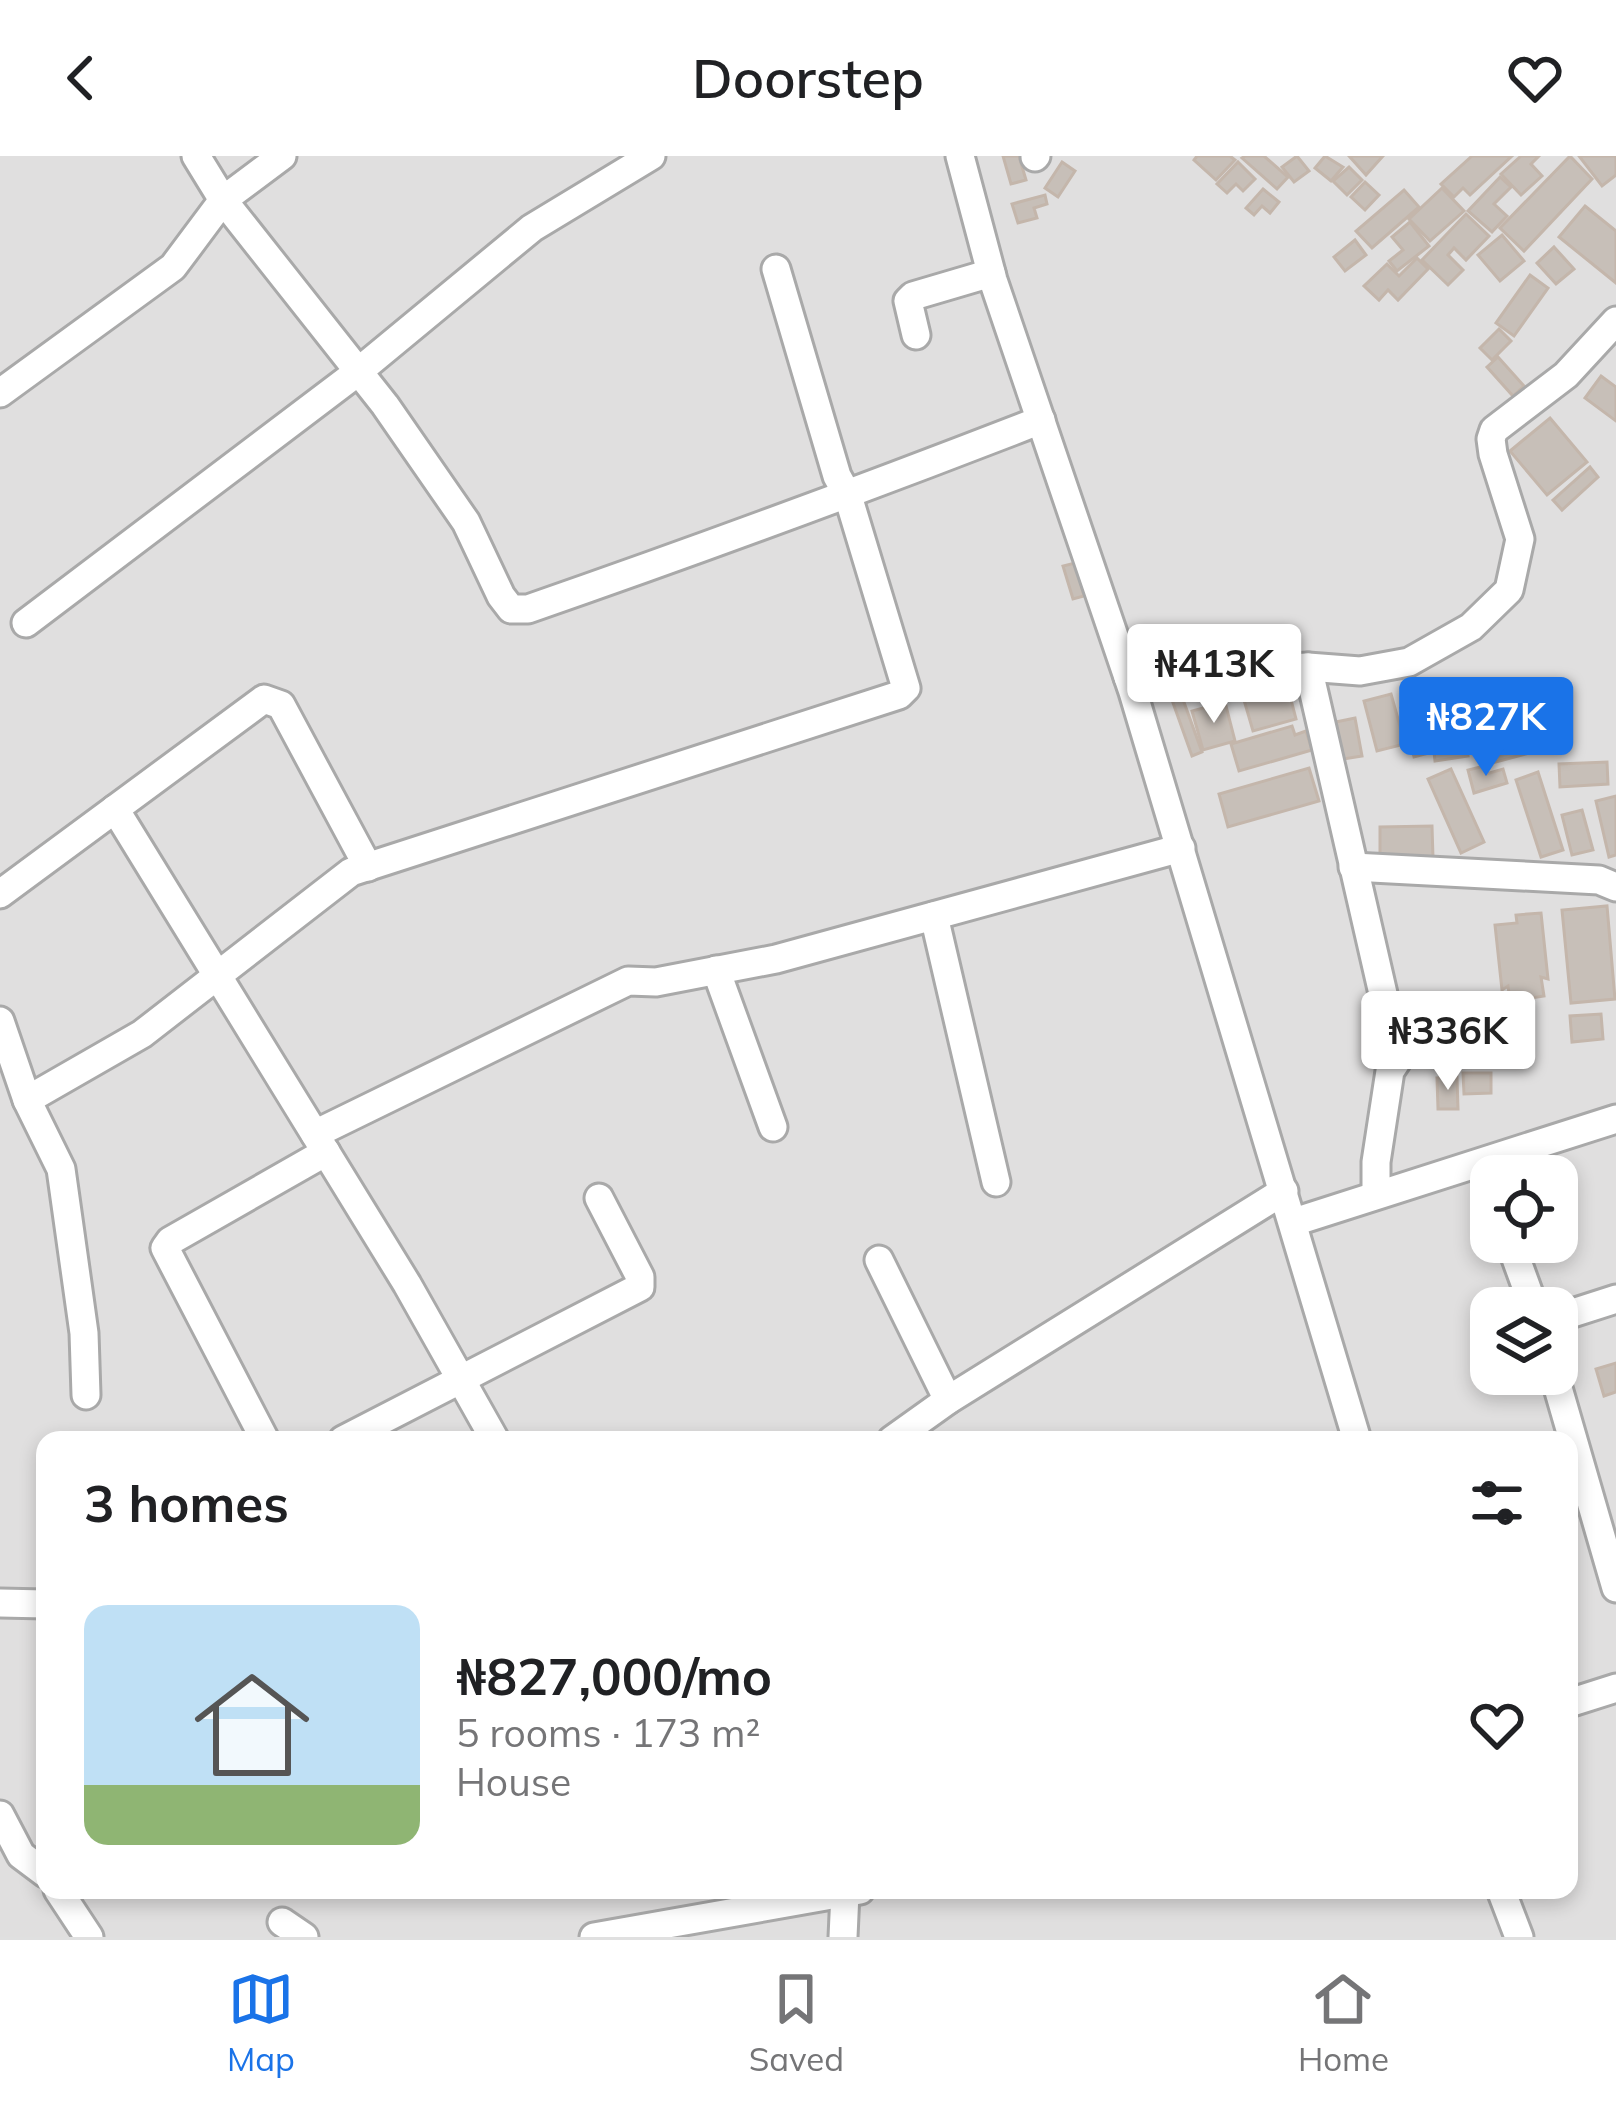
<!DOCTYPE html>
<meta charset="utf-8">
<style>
:root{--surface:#fff;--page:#f6f6f6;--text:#202124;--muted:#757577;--line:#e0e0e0;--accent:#1a73e8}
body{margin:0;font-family:Mulish,sans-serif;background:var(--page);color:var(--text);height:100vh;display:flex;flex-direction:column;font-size:45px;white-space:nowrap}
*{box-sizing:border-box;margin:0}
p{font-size:39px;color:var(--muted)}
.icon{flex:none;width:66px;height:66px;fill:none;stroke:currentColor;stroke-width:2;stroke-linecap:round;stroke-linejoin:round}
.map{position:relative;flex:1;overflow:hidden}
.side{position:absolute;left:36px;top:1275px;width:1542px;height:468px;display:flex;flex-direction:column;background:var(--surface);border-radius:24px;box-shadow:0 6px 18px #0003}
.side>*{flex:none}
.controls{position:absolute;left:1470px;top:999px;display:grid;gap:24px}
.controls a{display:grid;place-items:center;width:108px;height:108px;border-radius:24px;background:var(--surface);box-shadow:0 6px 18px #0003;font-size:60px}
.price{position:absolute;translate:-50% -102px;padding:0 27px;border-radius:12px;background:#fff;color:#222;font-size:39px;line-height:78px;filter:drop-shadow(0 3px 6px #0008)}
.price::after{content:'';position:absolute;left:50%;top:72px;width:36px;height:27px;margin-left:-18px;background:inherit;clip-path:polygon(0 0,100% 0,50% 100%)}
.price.current{background:var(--accent);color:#fff}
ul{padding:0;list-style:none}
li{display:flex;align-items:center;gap:36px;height:300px;padding:0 48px}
li span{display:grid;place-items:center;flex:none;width:336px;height:240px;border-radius:24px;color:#555}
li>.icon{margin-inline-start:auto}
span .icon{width:144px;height:144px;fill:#fffc;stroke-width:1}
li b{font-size:51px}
h2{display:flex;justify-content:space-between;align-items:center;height:144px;padding:0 48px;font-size:51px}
header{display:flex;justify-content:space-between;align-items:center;height:156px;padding:0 48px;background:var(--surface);font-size:54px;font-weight:600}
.tab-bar{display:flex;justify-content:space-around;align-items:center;height:168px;border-top:3px solid var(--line);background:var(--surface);font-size:33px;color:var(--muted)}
.tab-bar a{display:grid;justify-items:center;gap:6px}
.tab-bar .current{color:var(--accent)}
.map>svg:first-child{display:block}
.residential{fill:#e0dfdf;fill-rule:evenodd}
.building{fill:#c7bfb8;stroke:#c4b6ab;stroke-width:3}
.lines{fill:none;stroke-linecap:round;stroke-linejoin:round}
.minor-casing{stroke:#a9a9a9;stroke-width:33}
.minor{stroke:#fff;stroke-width:27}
</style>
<header><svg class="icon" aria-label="back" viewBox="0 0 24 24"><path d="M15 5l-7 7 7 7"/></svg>Doorstep<svg class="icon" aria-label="heart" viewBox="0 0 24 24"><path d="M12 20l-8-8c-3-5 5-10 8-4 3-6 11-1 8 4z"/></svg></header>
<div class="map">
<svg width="1616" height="1781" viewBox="0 0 1616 1781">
<rect width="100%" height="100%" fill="#f2efe9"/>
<!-- residential -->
<path class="residential" d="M0,0H1616V1781H0ZM1491,1020H1557V1086H1491ZM1491,1152H1557V1218H1491ZM45,1284H1569V1734H45Z"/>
<!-- building -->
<g class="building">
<path d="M1003,0H1019L1026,24L1011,28Z"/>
<path d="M1197,0H1230L1235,4L1216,24L1194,4Z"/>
<path d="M1245,0H1264L1288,21L1277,33L1242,2Z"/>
<path d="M1297,0L1309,15L1294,26L1282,11Z"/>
<path d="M1325,0L1343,11L1331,25L1315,12Z"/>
<path d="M1349,0H1383L1366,19Z"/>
<path d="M1472,0H1512L1470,39L1463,32L1454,41L1441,28Z"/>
<path d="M1521,0H1539L1531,8L1542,20L1521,39L1501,18Z"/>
<path d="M1570,0L1592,23L1524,95L1500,72Z"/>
<path d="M1579,0H1616V19L1602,30Z"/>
<path d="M1062,6L1075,15L1058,41L1045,32Z"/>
<path d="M1238,6L1255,23L1243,35L1236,28L1227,37L1217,28Z"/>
<path d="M1349,11L1362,24L1347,39L1333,25Z"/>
<path d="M1500,21L1511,31L1494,48L1507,60L1492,76L1468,55Z"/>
<path d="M1365,26L1379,39L1365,54L1351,41Z"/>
<path d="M1442,32L1464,55L1430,85L1409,63Z"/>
<path d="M1263,33L1279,46L1270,57L1262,50L1254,59L1246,52Z"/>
<path d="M1404,34L1419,51L1372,92L1356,75Z"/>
<path d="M1045,39L1047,48L1034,52L1037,62L1018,67L1012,48Z"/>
<path d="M1585,50L1616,75V127L1559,81Z"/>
<path d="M1466,58L1489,80L1466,104L1454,92L1448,99L1463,114L1448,129L1422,104Z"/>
<path d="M1410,66L1429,90L1397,115L1389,105L1403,94L1392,81Z"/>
<path d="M1502,79L1524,105L1500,125L1478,99Z"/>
<path d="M1355,84L1366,99L1345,115L1334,101Z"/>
<path d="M1554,91L1574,113L1556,128L1537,107Z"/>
<path d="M1417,102L1428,113L1398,144L1388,134L1379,144L1364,130L1387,108L1399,120Z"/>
<path d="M1530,119L1548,132L1514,180L1496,167Z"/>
<path d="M1499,173L1511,185L1492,204L1480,192Z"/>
<path d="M1498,201L1524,230L1513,240L1487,211Z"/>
<path d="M1601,220L1616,231V265L1585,242Z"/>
<path d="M1550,262L1587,306L1547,339L1510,295Z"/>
<path d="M1590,311L1598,321L1562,354L1553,344Z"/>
<path d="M1075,407L1084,440L1073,443L1063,410Z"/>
<path d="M1227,522L1231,540L1202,545L1198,527Z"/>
<path d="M1177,527L1202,596L1192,600L1167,530Z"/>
<path d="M1288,532L1296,563L1253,575L1244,544Z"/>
<path d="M1516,532L1533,596L1492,607L1475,543Z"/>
<path d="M1391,538L1405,588L1377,595L1364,545Z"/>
<path d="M1428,542L1436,565L1409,574L1401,552Z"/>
<path d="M1225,546L1235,585L1203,594L1192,555Z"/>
<path d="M1355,562L1362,600L1343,603L1336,566Z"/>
<path d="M1292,570L1295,579L1306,575L1312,594L1239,615L1231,588Z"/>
<path d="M1422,573L1429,597L1414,601L1408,577Z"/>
<path d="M1465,575L1468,600L1435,605L1432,579Z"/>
<path d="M1607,606L1608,628L1560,631L1559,608Z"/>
<path d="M1484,610L1486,618L1503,613L1507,627L1474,637L1468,614Z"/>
<path d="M1309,612L1319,645L1228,671L1219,638Z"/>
<path d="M1451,613L1484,686L1461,697L1428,623Z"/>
<path d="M1538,616L1563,694L1541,701L1516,624Z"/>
<path d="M1616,640V699L1609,701L1596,645Z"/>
<path d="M1582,654L1593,694L1572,699L1562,659Z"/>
<path d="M1432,670L1433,702H1380V671Z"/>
<path d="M1607,750L1615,843L1571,847L1562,754Z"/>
<path d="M1541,757L1548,823L1541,821L1544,840L1510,845L1508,830L1502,834L1495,769L1517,767L1516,759Z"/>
<path d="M1601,858L1603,883L1572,886L1570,860Z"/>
<path d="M1519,870L1522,900L1491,903L1488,873Z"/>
<path d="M1463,917H1491V937L1464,938Z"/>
<path d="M1457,921L1458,953H1438L1437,922Z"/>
<path d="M1616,1207V1236L1604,1240L1596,1213Z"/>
</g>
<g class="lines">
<defs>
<g id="minor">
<path d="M196,0L223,44L385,249L466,366L501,440L511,453H528C701,393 871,330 1041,264"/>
<path d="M960,0L993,124L1133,536L1357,1284"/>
<path d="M1035,1L1036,0"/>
<path d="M916,179L908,145L913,140L991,117"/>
<path d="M0,237L173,111L223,44L282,0"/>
<path d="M26,467L359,215L532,72L651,0"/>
<path d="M1308,511L1398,903L1390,915L1376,1006V1037"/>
<path d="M1128,521L1308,511L1360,515L1409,506L1471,471L1509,434L1520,383L1493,298L1491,283L1494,274L1566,219L1616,165"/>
<path d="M115,653L407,1128L495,1284"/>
<path d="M1353,711L1599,724L1616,731"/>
<path d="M0,738L264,543L281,549L368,711"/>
<path d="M934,760L996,1026"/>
<path d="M716,814L773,971"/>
<path d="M0,865L27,944L61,1013L84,1177L86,1239"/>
<path d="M27,944L142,878L351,716L899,539L906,532L848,340L837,320L776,113"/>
<path d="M315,978L628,825L656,826L776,803L1181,692"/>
<path d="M1294,1066L1616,963"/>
<path d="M1510,1086L1534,1152"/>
<path d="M879,1104L948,1244"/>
<path d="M1557,1162L1616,1143"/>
<path d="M1554,1218L1616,1432"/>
<path d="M265,1284L165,1092L170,1085L326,996"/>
<path d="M343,1284L640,1131V1121L599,1042"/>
<path d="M892,1284L948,1244L1284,1035"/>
<path d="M0,1447L45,1448"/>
<path d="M1569,1547L1616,1532"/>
<path d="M0,1659L21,1699L45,1717"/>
<path d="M58,1734L89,1781"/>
<path d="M1501,1734L1519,1781"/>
<path d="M282,1766L304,1781"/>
<path d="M594,1781L860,1734"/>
<path d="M843,1781L845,1737"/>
</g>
</defs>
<!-- minor casing -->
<use href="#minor" class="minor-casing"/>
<!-- minor -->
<use href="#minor" class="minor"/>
</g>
</svg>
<div class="controls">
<a><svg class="icon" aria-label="locate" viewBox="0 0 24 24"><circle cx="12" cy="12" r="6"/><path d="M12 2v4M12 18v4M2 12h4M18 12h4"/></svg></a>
<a><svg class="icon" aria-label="layers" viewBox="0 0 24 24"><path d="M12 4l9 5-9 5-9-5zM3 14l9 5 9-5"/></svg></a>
</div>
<b class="price" style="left:1214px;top:570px">₦413K</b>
<b class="price current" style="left:1486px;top:623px">₦827K</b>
<b class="price" style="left:1448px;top:937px">₦336K</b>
<section class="side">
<h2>3 homes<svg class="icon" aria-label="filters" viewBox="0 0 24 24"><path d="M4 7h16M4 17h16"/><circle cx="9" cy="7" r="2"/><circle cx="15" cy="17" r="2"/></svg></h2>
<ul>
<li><span style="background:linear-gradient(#bfe0f5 75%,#8fb573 0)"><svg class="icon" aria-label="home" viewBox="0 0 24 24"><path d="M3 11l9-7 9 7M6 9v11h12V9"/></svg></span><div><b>₦827,000/mo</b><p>5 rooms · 173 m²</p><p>House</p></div><svg class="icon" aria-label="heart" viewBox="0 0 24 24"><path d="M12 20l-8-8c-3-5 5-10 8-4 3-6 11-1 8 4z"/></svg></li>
</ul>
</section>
</div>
<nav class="tab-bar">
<a class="current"><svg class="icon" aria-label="map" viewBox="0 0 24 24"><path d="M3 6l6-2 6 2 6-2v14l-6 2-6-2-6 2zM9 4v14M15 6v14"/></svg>Map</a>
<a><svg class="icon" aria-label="saved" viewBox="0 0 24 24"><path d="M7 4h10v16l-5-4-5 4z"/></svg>Saved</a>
<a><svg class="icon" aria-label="home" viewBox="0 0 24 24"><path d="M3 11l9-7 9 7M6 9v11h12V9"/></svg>Home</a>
</nav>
